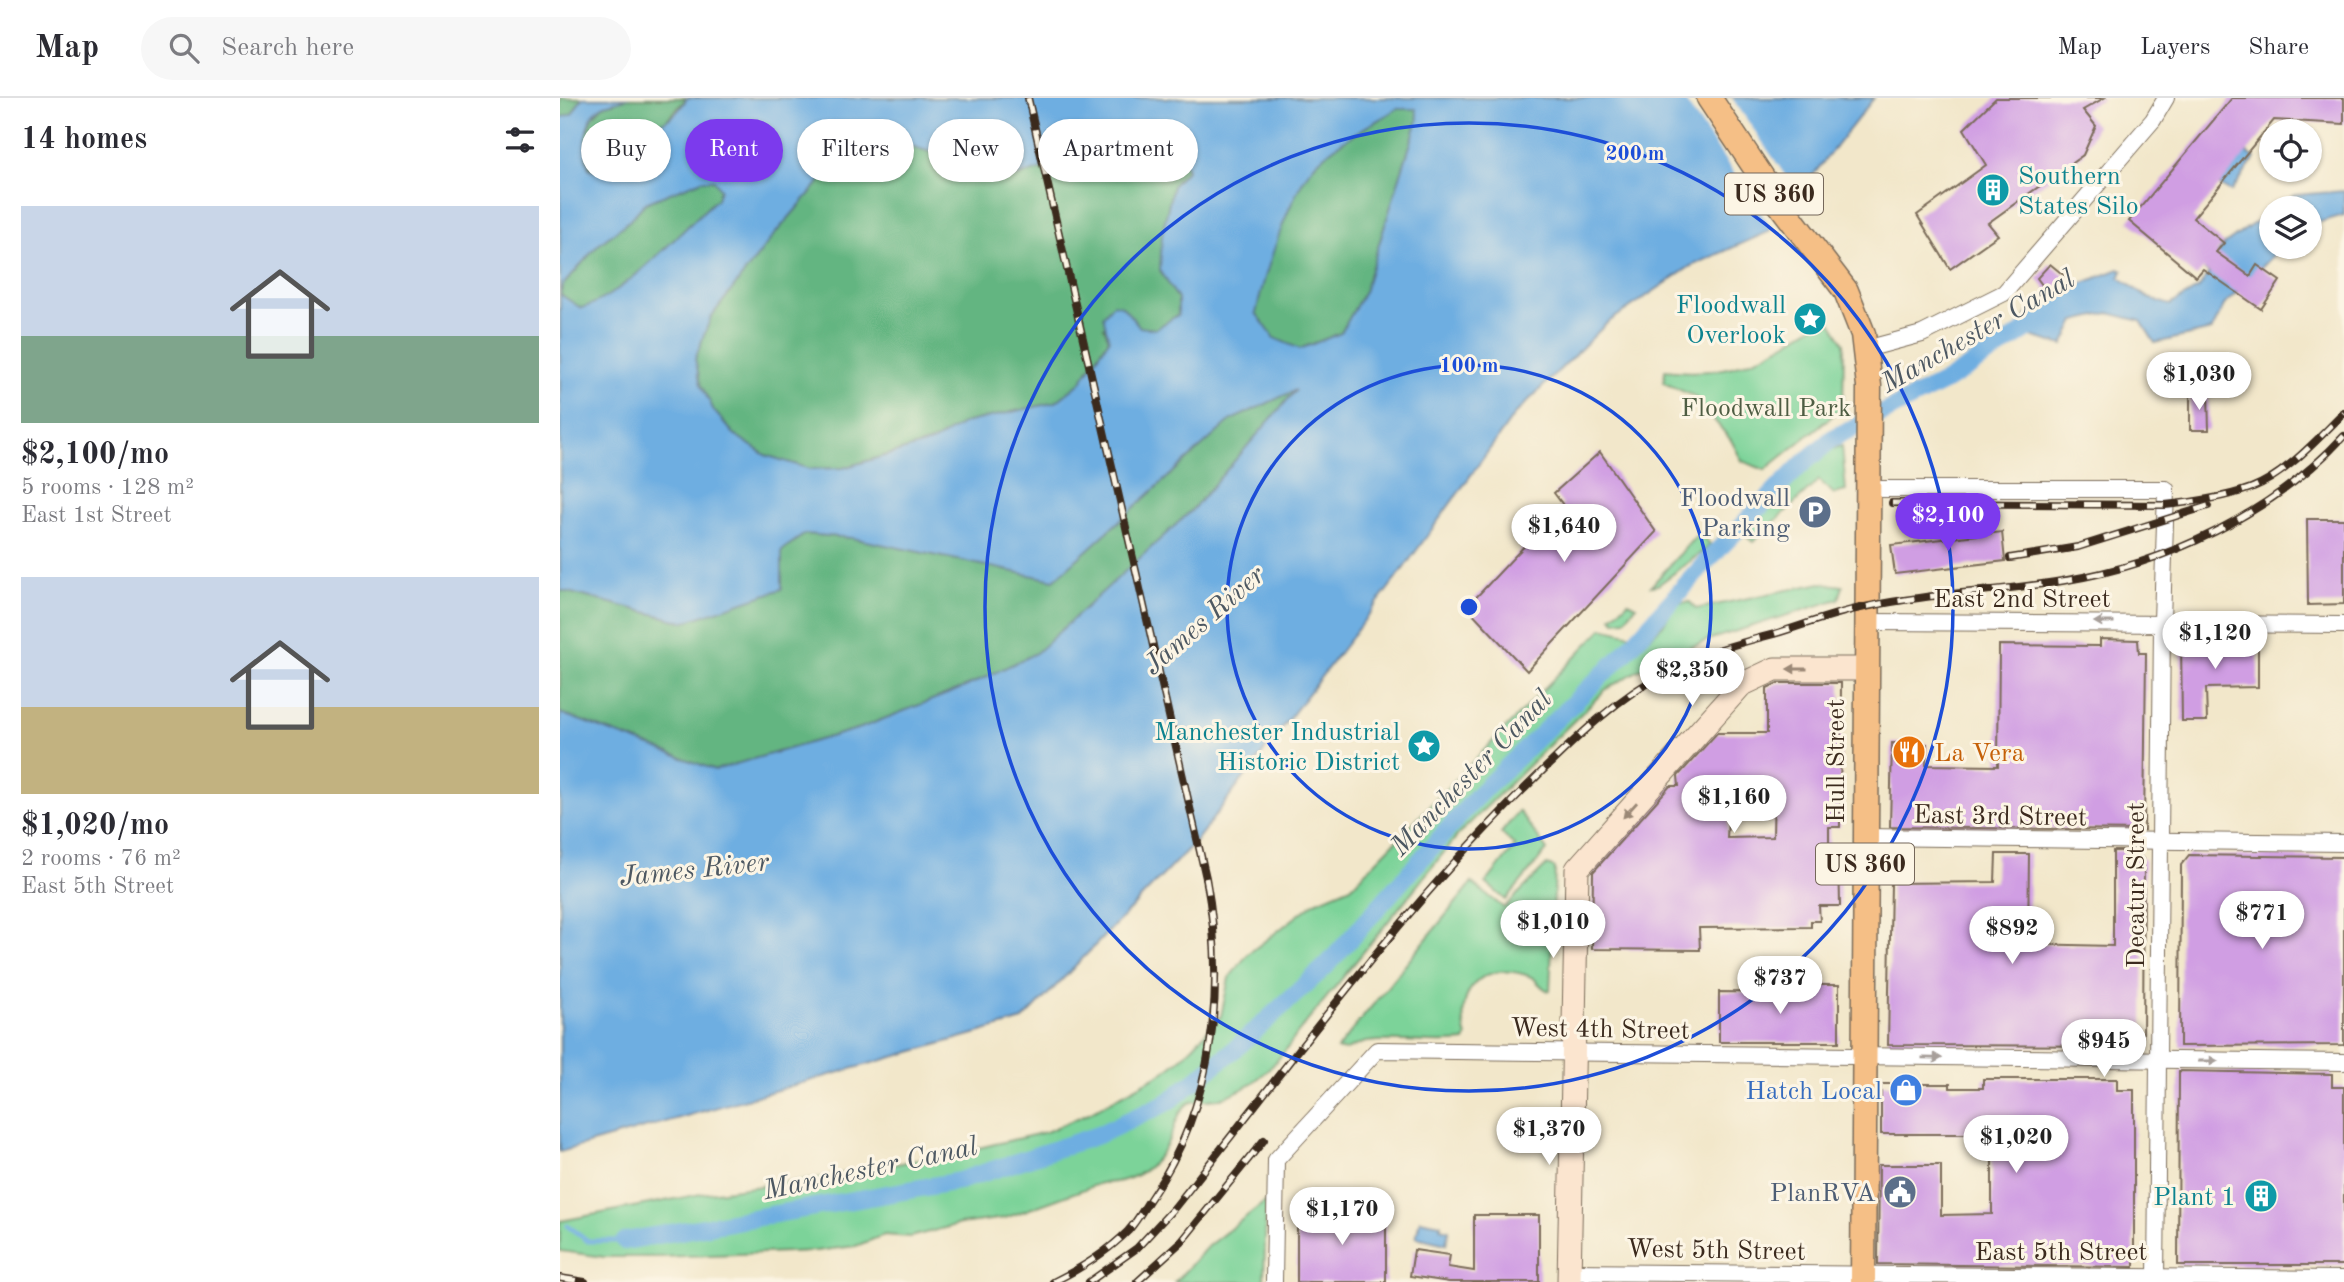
<!DOCTYPE html>
<meta charset="utf-8">
<style>
:root{--surface:#fff;--page:#f7f7f7;--text:#2b2b33;--muted:#7c7c81;--line:#e1e1e2;--accent:#7c3aed}
body{margin:0;font-family:"Old Standard TT",serif;background:var(--page);color:var(--text);height:100vh;display:flex;flex-direction:column;font-size:26px;white-space:nowrap}
*{box-sizing:border-box;margin:0}
p{font-size:23px;color:var(--muted)}
.icon{flex:none;width:38px;height:38px;fill:none;stroke:currentColor;stroke-width:2;stroke-linecap:round;stroke-linejoin:round}
.map{position:relative;flex:1;overflow:hidden}
.details{display:flex;flex-direction:column;background:var(--surface);width:560px}
.details>*{flex:none}
.hud{position:absolute;left:21px;top:21px;width:665px;height:63px;display:flex;gap:14px}
.tools{position:absolute;left:1699px;top:21px;display:grid;gap:14px}
.tools a{display:grid;place-items:center;width:63px;height:63px;border-radius:50%;background:var(--surface);box-shadow:0 2px 5px #0004;font-size:35px}
.price{position:absolute;translate:-50% -60px;padding:0 16px;border-radius:24px;background:#fff;color:#222;font-size:23px;line-height:46px;filter:drop-shadow(0 2px 4px #0008)}
.price::after{content:'';position:absolute;left:50%;top:42px;width:21px;height:16px;margin-left:-10px;background:inherit;clip-path:polygon(0 0,100% 0,50% 100%)}
.price.selected{background:var(--accent);color:#fff}
ul{padding:0;list-style:none}
li{display:grid;align-content:center;gap:14px;height:371px;padding:0 21px}
li span{display:grid;place-items:center;height:217px;border-radius:0px;color:#555}
li>.icon{margin-inline-start:auto}
span .icon{width:126px;height:126px;fill:#fffc;stroke-width:1}
li b{font-size:30px}
h2{display:flex;justify-content:space-between;align-items:center;height:84px;padding:0 21px;font-size:30px}
.tag{padding:0 24px;border-radius:32px;background:var(--surface);box-shadow:0 2px 5px #0004;font-size:24px;line-height:63px}
.tag.selected{background:var(--accent);color:#fff}
header{display:flex;align-items:center;gap:42px;box-sizing:border-box;height:98px;padding:0 35px;background:var(--surface);border-bottom:2px solid var(--line)}
header strong{font-size:33px}
nav{display:flex;gap:38px;margin-inline-start:auto;font-size:24px}
.search{width:490px;height:63px;background:var(--page);display:flex;align-items:center;gap:18px;box-sizing:border-box;padding:0 24px;border-radius:38px;color:var(--muted);font-size:26px}
main{display:flex;flex:1;min-height:0}
.map>svg:first-child{display:block}
.green{fill:#7bd399;stroke:#5b7e5c;stroke-width:2}
.forest{fill:#64b581;stroke:#507050;stroke-width:2}
.water{fill:#6eaee1;stroke:#546c80;stroke-width:2;fill-rule:evenodd}
.pier{fill:#f2e7ca}
.lines{fill:none;stroke-linecap:round;stroke-linejoin:round}
.stream{stroke:#6eaee1;stroke-width:5}
.canal{stroke:#6eaee1;stroke-width:18}
.building{fill:#d09ee3;fill-rule:evenodd}
.street-casing{stroke:#7b6c5a;stroke-width:18}
.secondary-casing{stroke:#7b6c5a;stroke-width:25}
.primary-casing{stroke:#7b6c5a;stroke-width:27}
.street{stroke:#fff;stroke-width:16}
.secondary{stroke:#fbe5cf;stroke-width:23}
.primary{stroke:#f5bf86;stroke-width:24}
.rail-casing{stroke:#3b2a1e;stroke-width:8}
.rail{stroke:#fcf5e5;stroke-width:5;stroke-dasharray:16;stroke-linecap:butt}
.oneway{fill:#a79f9a}
.oneway2{fill:#9b8876}
.ring{fill:none;stroke:#1d4ed8;stroke-width:3.5}
.labels{text-anchor:middle;stroke-width:6;stroke-linejoin:round;paint-order:stroke}
.shield{fill:#fcf5e5;stroke:#75675a;stroke-width:2}
.shield-label{font-size:24px;font-weight:bold;fill:#3b2a1e}
.culture-label{font-size:26px;fill:#0d838f;stroke:#fcf5e5;text-anchor:end}
.park-label{font-size:26px;fill:#4e5d43;stroke:#fcf5e5}
.service-label{font-size:26px;fill:#4e5e75;stroke:#fcf5e5;text-anchor:end}
.street-label{font-size:26px;fill:#3b2a1e;stroke:#fcf5e5}
.food-label{font-size:26px;fill:#c56008;stroke:#fcf5e5;text-anchor:start}
.shop-label{font-size:26px;fill:#366cbe;stroke:#fcf5e5;text-anchor:end}
.water-label{font-size:28px;font-style:italic;fill:#4d5862;stroke:#fcf5e5}
.centre{fill:#1d4ed8;stroke:#fcf5e5;stroke-width:3.5}
.ring-label{font-size:21px;text-anchor:middle;font-weight:bold;fill:#1d4ed8;stroke:#fcf5e5;stroke-width:6;stroke-linejoin:round;paint-order:stroke}
</style>
<header>
<strong>Map</strong>
<div class="search"><svg class="icon" aria-label="search" viewBox="0 0 24 24"><circle cx="10" cy="10" r="6"/><path d="M15 15l6 6"/></svg>Search here</div>
<nav><a>Map</a><a>Layers</a><a>Share</a></nav>
</header>
<main>
<section class="details">
<h2>14 homes<svg class="icon" aria-label="filters" viewBox="0 0 24 24"><path d="M4 7h16M4 17h16"/><circle cx="9" cy="7" r="2"/><circle cx="15" cy="17" r="2"/></svg></h2>
<ul>
<li><span style="background:linear-gradient(#c9d6e8 60%,#7fa58c 0)"><svg class="icon" aria-label="home" viewBox="0 0 24 24"><path d="M3 11l9-7 9 7M6 9v11h12V9"/></svg></span><div><b>$2,100/mo</b><p>5 rooms · 128 m²</p><p>East 1st Street</p></div></li>
<li><span style="background:linear-gradient(#c9d6e8 60%,#c2b280 0)"><svg class="icon" aria-label="home" viewBox="0 0 24 24"><path d="M3 11l9-7 9 7M6 9v11h12V9"/></svg></span><div><b>$1,020/mo</b><p>2 rooms · 76 m²</p><p>East 5th Street</p></div></li>
</ul>
</section>
<div class="map">
<svg width="1784" height="1184" viewBox="0 0 1784 1184">
<rect width="100%" height="100%" fill="#fcf5e5"/>
<filter id="ink" filterUnits="userSpaceOnUse"><feTurbulence type="fractalNoise" baseFrequency=".0143" numOctaves="2"/><feDisplacementMap in="SourceGraphic" scale="14" xChannelSelector="R" yChannelSelector="G"/><feConvolveMatrix kernelMatrix="1 2 1 2 8 2 1 2 1" color-interpolation-filters="sRGB"/></filter>
<filter id="wash" filterUnits="userSpaceOnUse"><feTurbulence type="fractalNoise" baseFrequency=".00686" numOctaves="4" result="noise"/><feDisplacementMap in="SourceGraphic" scale="28" xChannelSelector="R" yChannelSelector="G"/><feGaussianBlur stdDeviation="1.57" result="paint"/><feColorMatrix in="noise" values="0 0 0 0 0 0 0 0 0 0 0 0 0 0 0 0 0 1.4 0 .05"/><feComposite in="paint" operator="in"/></filter>
<g filter="url(#wash)">
<rect width="100%" height="100%" fill="#f2e7ca"/>
<!-- green -->
<g class="green">
<path d="M1268,219L1284,245L1283,309L1205,372L1182,363L1171,342L1134,298L1104,285L1105,272C1180,281 1208,255 1268,219Z"/>
<path d="M1282,348L1286,393L1274,396L1259,382L1193,444L1181,434C1195,419 1212,407 1226,392C1245,372 1253,355 1282,348Z"/>
<path d="M1142,437L1150,446L1146,451L1098,487L1091,488L1135,439Z"/>
<path d="M1261,485L1283,488L1279,501L1148,542L1079,572L1045,592L898,737L737,936C718,965 695,990 661,1000C652,1003 638,1001 629,1005C621,1010 618,1019 615,1027C602,1064 580,1085 541,1085L445,1120L400,1126L350,1139L324,1137L296,1148L256,1153L100,1159H44L0,1153V1123L141,1096L253,1081L397,1055L486,1034L531,1014L604,974L624,958L661,918L669,880L688,856L755,804L791,789L1043,530L1088,541L1103,527L1116,505L1130,504L1136,511Z"/>
<path d="M1068,504L1076,508L1065,522L1055,523L1052,519Z"/>
<path d="M959,713L987,752L946,802L926,785L955,748L941,735Z"/>
<path d="M987,767L995,770L990,893C980,891 978,881 969,878C922,861 893,894 907,939L905,943C873,947 839,940 807,944C796,945 787,956 777,951L912,785L944,810Z"/>
<path d="M706,1103L704,1184H615L648,1148Z"/>
</g>
<!-- forest -->
<g class="forest">
<path d="M0,0H22L12,16L0,20Z"/>
<path d="M67,0H127L101,28L63,44L50,68L40,74L33,73L27,62L26,39L31,20L43,8Z"/>
<path d="M837,11H857L858,22L804,194L781,235L739,251L714,240L696,215C703,179 730,91 756,65C779,43 810,27 837,11Z"/>
<path d="M324,40L456,79L515,61L542,62L585,52L622,59L627,72L613,87L600,172L618,201V217L595,231L544,229L549,241L520,285L496,304L404,325L372,344L283,370L250,371L205,357L174,336L154,313L141,287L135,261L151,219L213,138L277,64Z"/>
<path d="M142,82H155L160,91L157,101C122,131 64,199 21,211L0,196L3,187L37,148L70,122L85,105Z"/>
<path d="M737,291L632,412L476,556L405,589L301,630L155,672L0,615V492L124,524L245,436L292,440L494,482L671,322Z"/>
</g>
<!-- water -->
<g class="water">
<path d="M22,0H67C60,4 52,4 45,7C23,17 23,51 29,70L40,74C53,66 54,55 64,44C82,23 107,36 127,0H1314L1208,134L1131,168L1047,225L955,316L841,474L635,744L463,922L0,1054V615L155,672L301,630L405,589L476,555L632,412L736,292L671,322L494,482L292,440L245,436L222,452V491L124,524L0,492V20L12,16ZM837,11H856L858,22L804,194L781,235L740,251L714,240L696,215C704,178 730,92 756,65C778,43 810,27 837,11ZM323,40L456,79L515,61L542,62L585,52L622,59L627,72L613,87L602,136L600,172L618,201V217L595,231L580,229L562,208L553,206L543,218L549,242L520,285L496,304L404,325L372,344L283,370L250,371L205,357L174,336L154,313L141,287L135,261L151,219L213,138L277,64ZM142,82H154L160,91L157,101C122,131 64,199 21,210L0,196L3,187L37,148L70,122L85,105Z"/>
<path d="M1683,52L1695,60L1671,94L1656,85Z"/>
<path d="M1784,93V117L1750,127V110H1716L1735,97Z"/>
<path d="M1711,113L1712,149H1722L1664,207L1652,232L1595,245L1581,223L1549,215L1515,223L1503,247L1466,237L1463,225L1474,204L1559,171L1563,173L1560,180L1588,200L1610,207L1639,190L1649,175L1645,172L1665,146Z"/>
<path d="M860,1122L881,1126L880,1130L889,1132L886,1146L856,1139Z"/>
</g>
<!-- pier -->
<path class="pier" d="M1123,0H1172L1240,99L1213,133Z"/>
<g class="lines">
<!-- stream -->
<path class="stream" d="M8,1128L28,1143H65"/>
<!-- canal -->
<path class="canal" d="M65,1143L399,1083L538,1037L608,1004L675,951L766,868L920,695L1062,558L1147,463L1241,367L1273,340L1390,281L1484,221"/>
</g>
<g id="blocks">
<!-- building -->
<g class="building">
<path d="M1436,0H1544L1523,12L1536,28L1523,57L1428,125L1438,137L1390,171L1357,117L1426,67L1404,31Z"/>
<path d="M1672,0H1784V26L1714,22L1633,120L1664,145L1656,154L1690,178L1697,167L1720,183L1701,211L1643,171L1636,179L1569,123Z"/>
<path d="M1490,166L1512,184L1488,195L1477,180Z"/>
<path d="M1630,295H1648L1649,332H1630Z"/>
<path d="M1040,354L1096,434L967,573L907,509L1003,407L994,395Z"/>
<path d="M1747,421H1784V506L1748,507Z"/>
<path d="M1442,434L1445,463L1335,476L1331,447Z"/>
<path d="M1540,541L1578,542L1579,555H1586L1584,732L1330,729L1332,645L1367,646L1366,667L1438,668L1439,547L1540,548Z"/>
<path d="M1698,541V589L1646,590L1647,623H1622L1621,542Z"/>
<path d="M1218,585H1281L1280,729H1269V754L1279,753L1280,808H1259L1260,823H1251V829L1139,830L1140,852L1032,851L1033,774L1110,688H1119L1118,678L1157,635H1207V590ZM1170,688H1214L1213,739L1167,740Z"/>
<path d="M1553,753H1574L1584,762L1583,948L1328,947L1331,785L1435,784L1436,756H1469L1468,846L1553,848Z"/>
<path d="M1629,757L1784,759V947L1620,948L1621,767Z"/>
<path d="M1250,887H1279V944H1159V894L1250,895Z"/>
<path d="M1619,973L1772,976V989H1784V1167H1618Z"/>
<path d="M1423,981H1557V992H1574V1169L1318,1166L1319,1067H1381V1117L1432,1116V1036H1321V986H1390V990H1423Z"/>
<rect x="737" y="1115" width="89" height="69"/>
<path d="M914,1117H979V1184H889L850,1178L854,1152L890,1157L888,1169L914,1173Z"/>
</g>
</g>
</g>
<g filter="url(#ink)">
<use href="#blocks" fill-opacity="0" stroke="#7b6c5a" stroke-width="2"/>
<g class="lines">
<defs>
<g id="street">
<path d="M1306,251L1362,236L1444,195L1593,22L1606,0"/>
<path d="M1308,391H1606L1602,524L1596,1184"/>
<path d="M1307,524L1784,527"/>
<path d="M1305,739L1784,745"/>
<path d="M1009,1174L1784,1181"/>
<path d="M714,1184L716,1062L817,952L1784,964"/>
</g>
<path id="secondary" d="M1009,1184L1017,771L1181,587L1215,571H1306"/>
<path id="primary" d="M1149,0L1219,105L1286,193L1303,236L1309,288L1303,1184"/>
</defs>
<!-- street casing -->
<use href="#street" class="street-casing"/>
<!-- secondary casing -->
<use href="#secondary" class="secondary-casing"/>
<!-- primary casing -->
<use href="#primary" class="primary-casing"/>
<!-- street -->
<use href="#street" class="street"/>
<!-- secondary -->
<use href="#secondary" class="secondary"/>
<!-- primary -->
<use href="#primary" class="primary"/>
<defs>
<g id="rail">
<path d="M468,0L646,780C666,887 655,1007 592,1098C584,1110 577,1123 568,1133C546,1155 520,1171 493,1184"/>
<path d="M1332,405L1605,407C1634,404 1663,400 1691,390C1726,377 1758,340 1784,315"/>
<path d="M1450,460L1518,449L1648,408"/>
<path d="M0,1180L25,1184"/>
<path d="M529,1184L577,1150L615,1109C728,968 835,820 963,692C1009,647 1052,602 1110,572C1143,555 1179,545 1214,536C1244,527 1274,515 1305,509C1370,495 1437,494 1502,483C1607,466 1712,416 1784,338"/>
<path d="M577,1184L622,1143L704,1042"/>
</g>
</defs>
<!-- rail casing -->
<use href="#rail" class="rail-casing"/>
<!-- rail -->
<use href="#rail" class="rail"/>
</g>
<!-- one-way arrows -->
<defs><path id="oneway-solid" d="M-6-.8H1V-3.2L6.5 0L1 3.2V.8H-6Z" transform="scale(1.75)"/></defs>
<g class="oneway">
<use href="#oneway-solid" transform="translate(1544 524) rotate(-180)"/>
<use href="#oneway-solid" transform="translate(1372 960) rotate(1)"/>
<use href="#oneway-solid" transform="translate(1648 963)"/>
</g>
<g class="oneway2">
<use href="#oneway-solid" transform="translate(1237 571) rotate(-180)"/>
<use href="#oneway-solid" transform="translate(1070 712) rotate(132)"/>
</g>
</g>
<!-- distance rings -->
<g class="ring">
<circle cx="909" cy="509" r="242"/>
<circle cx="909" cy="509" r="484"/>
</g>
<!-- icons -->
<defs>
<symbol id="building-disc" viewBox="-11 -11 22 22"><circle r="9.5" fill="#0f9aa8" stroke="#fcf5e5"/><path d="M-4-6H4V6H1V3H-1V6H-4ZM-2.5-4.3h1.7v1.8h-1.7ZM.8-4.3h1.7v1.8H.8ZM-2.5-1h1.7V.8h-1.7ZM.8-1h1.7V.8H.8Z" fill="#fff"/></symbol>
<symbol id="sight-disc" viewBox="-11 -11 22 22"><circle r="9.5" fill="#0f9aa8" stroke="#fcf5e5"/><path d="M0-6L1.8-2.2L6-1.7L2.9 1.2L3.7 5.4L0 3.3L-3.7 5.4L-2.9 1.2L-6-1.7L-1.8-2.2Z" fill="#fff"/></symbol>
<symbol id="parking-disc" viewBox="-11 -11 22 22"><circle r="9.5" fill="#5c6f8a" stroke="#fcf5e5"/><path d="M-3.5-5.5H1a3.5 3.5 0 0 1 0 7H-1V5.5H-3.5ZM-1-3.4V-.6H.8a1.4 1.4 0 0 0 0-2.8Z" fill="#fff"/></symbol>
<symbol id="restaurant-disc" viewBox="-11 -11 22 22"><circle r="9.5" fill="#e8710a" stroke="#fcf5e5"/><path d="M-5-6h1v4h1v-4h1v4h1v-4h1v5L-1.5 .5V6h-2V.5L-5-1ZM5-6V6H3V1.5H1.5Q1.5-4 5-6Z" fill="#fff"/></symbol>
<symbol id="shop-disc" viewBox="-11 -11 22 22"><circle r="9.5" fill="#3f7fe0" stroke="#fcf5e5"/><path d="M-5-2.5h2.3a2.7 3.5 0 0 1 5.4 0H5L5.5 6h-11ZM-1.5-2.5h3a1.5 2.3 0 0 0-3 0Z" fill="#fff"/></symbol>
<symbol id="civic-disc" viewBox="-11 -11 22 22"><circle r="9.5" fill="#5c6f8a" stroke="#fcf5e5"/><path d="M-.6-6.5H3V-4.5H.6V-3L4-1V1h2V6H-6V1h2V-1L-.6-3ZM-1.2 2.5V6h2.4V2.5Z" fill="#fff"/></symbol>
</defs>
<g fill-rule="evenodd">
<use href="#building-disc" x="1414" y="73" width="38" height="38"/>
<use href="#sight-disc" x="1231" y="202" width="38" height="38"/>
<use href="#parking-disc" x="1236" y="395" width="38" height="38"/>
<use href="#sight-disc" x="845" y="629" width="38" height="38"/>
<use href="#restaurant-disc" x="1330" y="635" width="38" height="38"/>
<use href="#shop-disc" x="1327" y="973" width="38" height="38"/>
<use href="#civic-disc" x="1321" y="1075" width="38" height="38"/>
<use href="#building-disc" x="1682" y="1079" width="38" height="38"/>
</g>
<g class="labels">
<!-- shield labels -->
<g class="shield">
<rect x="1165" y="75.5" width="98" height="41" rx="5"/>
<rect x="1256" y="745.5" width="98" height="41" rx="5"/>
</g>
<g class="shield-label">
<text x="1214" y="104">US 360</text>
<text x="1305" y="774">US 360</text>
</g>
<!-- culture labels -->
<g class="culture-label">
<text x="1458" y="86" text-anchor="start">Southern<tspan x="1458" dy="30">States Silo</tspan></text>
<text x="1226" y="215">Floodwall<tspan x="1226" dy="30">Overlook</tspan></text>
<text x="840" y="642">Manchester Industrial<tspan x="840" dy="30">Historic District</tspan></text>
<text x="1676" y="1107">Plant 1</text>
</g>
<!-- park labels -->
<g class="park-label">
<text x="1206" y="318">Floodwall Park</text>
</g>
<!-- service labels -->
<g class="service-label">
<text x="1230" y="408">Floodwall<tspan x="1230" dy="30">Parking</tspan></text>
<text x="1316" y="1103">PlanRVA</text>
</g>
<!-- street labels -->
<g class="street-label">
<text x="1462" y="509">East 2nd Street</text>
<text transform="translate(1275 663) rotate(-90)" y="9">Hull Street</text>
<text transform="translate(1440 717) rotate(1)" y="9">East 3rd Street</text>
<text transform="translate(1575 787) rotate(-90)" y="9">Decatur Street</text>
<text transform="translate(1040 930) rotate(1)" y="9">West 4th Street</text>
<text transform="translate(1156 1151) rotate(1)" y="9">West 5th Street</text>
<text x="1501" y="1162">East 5th Street</text>
</g>
<!-- food labels -->
<g class="food-label">
<text x="1374" y="663">La Vera</text>
</g>
<!-- shop labels -->
<g class="shop-label">
<text x="1322" y="1001">Hatch Local</text>
</g>
<!-- water labels -->
<g class="water-label">
<text transform="translate(1417 232) rotate(-30)" y="10">Manchester Canal</text>
<text transform="translate(643 521) rotate(-41)" y="10">James River</text>
<text transform="translate(910 674) rotate(-46)" y="10">Manchester Canal</text>
<text transform="translate(134 770) rotate(-6)" y="10">James River</text>
<text transform="translate(310 1069) rotate(-12)" y="10">Manchester Canal</text>
</g>
</g>
<circle cx="909" cy="509" r="10" class="centre"/>
<g class="ring-label">
<text x="1075" y="62">200 m</text>
<text x="909" y="274">100 m</text>
</g>
</svg>
<div class="tools">
<a><svg class="icon" aria-label="locate" viewBox="0 0 24 24"><circle cx="12" cy="12" r="6"/><path d="M12 2v4M12 18v4M2 12h4M18 12h4"/></svg></a>
<a><svg class="icon" aria-label="layers" viewBox="0 0 24 24"><path d="M12 4l9 5-9 5-9-5zM3 14l9 5 9-5"/></svg></a>
</div>
<b class="price" style="left:1639px;top:314px">$1,030</b>
<b class="price selected" style="left:1388px;top:455px">$2,100</b>
<b class="price" style="left:1004px;top:466px">$1,640</b>
<b class="price" style="left:1655px;top:573px">$1,120</b>
<b class="price" style="left:1132px;top:610px">$2,350</b>
<b class="price" style="left:1174px;top:737px">$1,160</b>
<b class="price" style="left:1702px;top:853px">$771</b>
<b class="price" style="left:993px;top:862px">$1,010</b>
<b class="price" style="left:1452px;top:868px">$892</b>
<b class="price" style="left:1220px;top:918px">$737</b>
<b class="price" style="left:1544px;top:981px">$945</b>
<b class="price" style="left:989px;top:1069px">$1,370</b>
<b class="price" style="left:1456px;top:1077px">$1,020</b>
<b class="price" style="left:782px;top:1149px">$1,170</b>
<div class="hud">
<a class="tag">Buy</a>
<a class="tag selected">Rent</a>
<a class="tag">Filters</a>
<a class="tag">New</a>
<a class="tag">Apartment</a>
</div>
</div>
</main>
